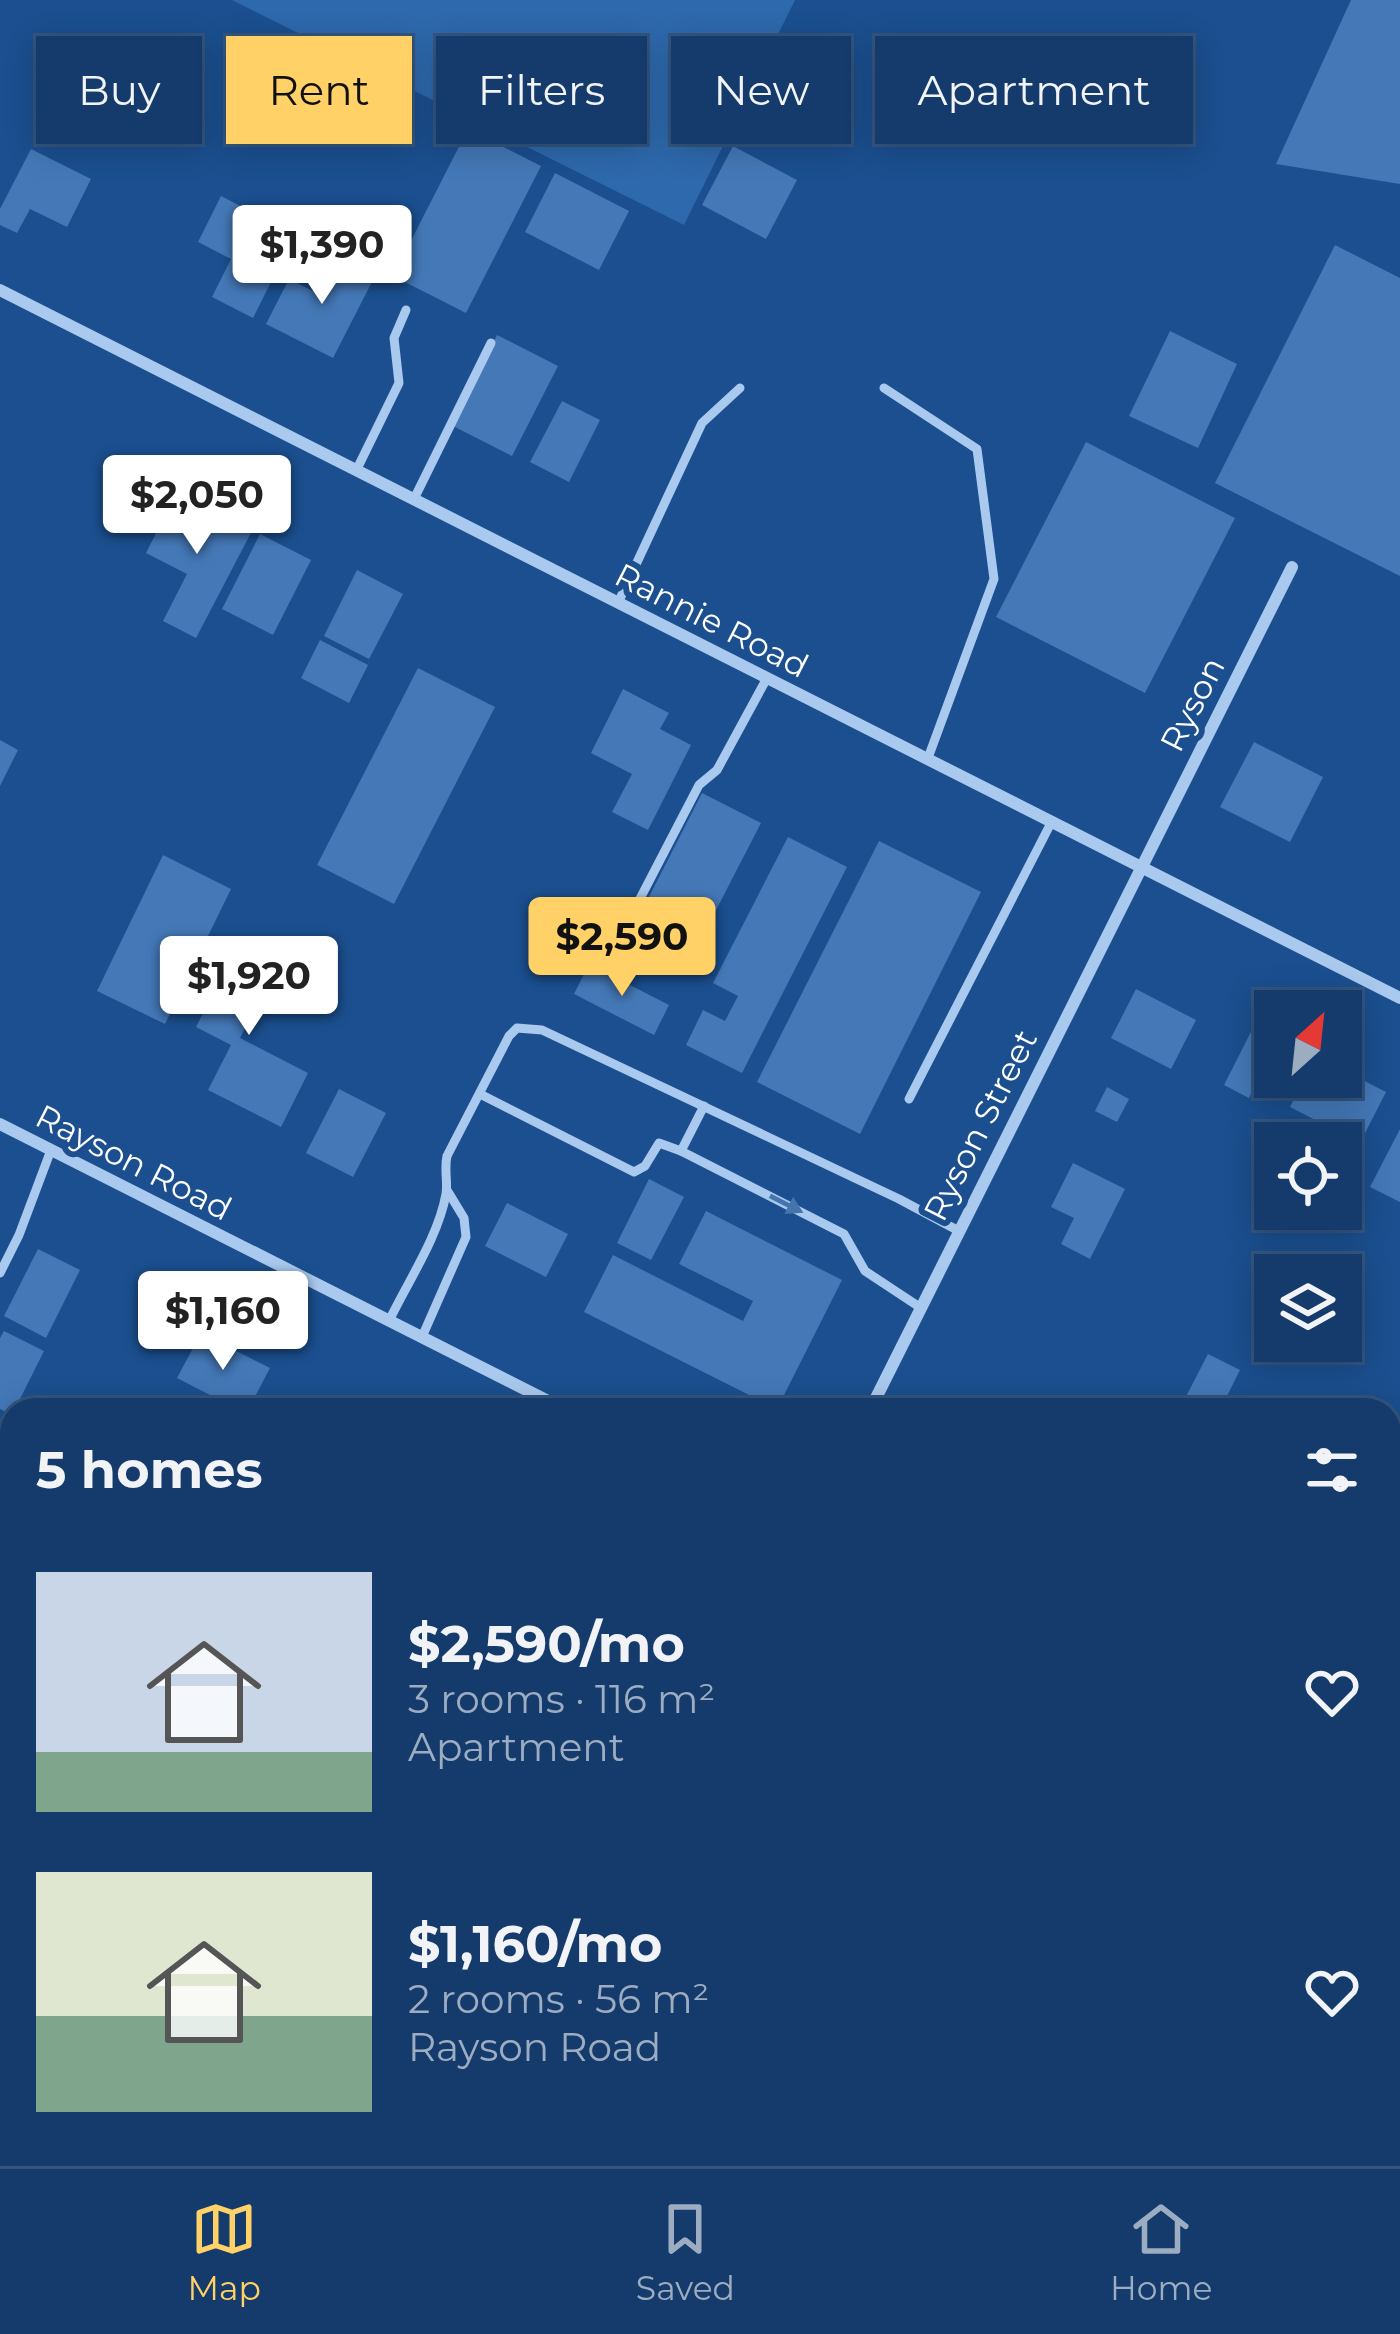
<!DOCTYPE html>
<meta charset="utf-8">
<style>
:root{--surface:#143b6b;--page:#214673;--text:#f1f3f6;--muted:#9dadc1;--line:#33557e;--accent:#ffd166}
body{margin:0;font-family:Montserrat,sans-serif;background:var(--page);color:var(--text);height:100vh;display:flex;flex-direction:column;font-size:45px;white-space:nowrap}
*{box-sizing:border-box;margin:0}
p{font-size:39px;color:var(--muted)}
.icon{flex:none;width:66px;height:66px;fill:none;stroke:currentColor;stroke-width:2;stroke-linecap:round;stroke-linejoin:round}
.map{position:relative;flex:1;overflow:hidden}
.details{position:absolute;left:0px;top:1398px;width:1401px;height:768px;display:flex;flex-direction:column;background:var(--surface);border-radius:36px 36px 0 0;box-shadow:0 6px 30px #0003,0 0 0 3px var(--line)}
.details>*{flex:none}
.banner{position:absolute;left:36px;top:36px;width:1329px;height:108px;display:flex;gap:24px}
.needle{width:78px;rotate:27deg}
.tools{position:absolute;left:1254px;top:990px;display:grid;gap:24px}
.tools a{display:grid;place-items:center;width:108px;height:108px;border-radius:0px;background:var(--surface);box-shadow:0 6px 30px #0003,0 0 0 3px var(--line);font-size:60px}
.price{position:absolute;translate:-50% -102px;padding:0 27px;border-radius:12px;background:#fff;color:#222;font-size:39px;line-height:78px;filter:drop-shadow(0 3px 6px #0008)}
.price::after{content:'';position:absolute;left:50%;top:72px;width:36px;height:27px;margin-left:-18px;background:inherit;clip-path:polygon(0 0,100% 0,50% 100%)}
.price.selected{background:var(--accent);color:#111}
ul{padding:0;list-style:none}
li{display:flex;align-items:center;gap:36px;height:300px;padding:0 36px}
li span{display:grid;place-items:center;flex:none;width:336px;height:240px;border-radius:0px;color:#555}
li>.icon{margin-inline-start:auto}
span .icon{width:144px;height:144px;fill:#fffc;stroke-width:1}
li b{font-size:51px}
h2{display:flex;justify-content:space-between;align-items:center;height:144px;padding:0 36px;font-size:51px}
.pill{padding:0 42px;border-radius:0px;background:var(--surface);box-shadow:0 6px 30px #0003,0 0 0 3px var(--line);font-size:42px;line-height:108px}
.pill.selected{background:var(--accent);color:#111}
.tab-bar{display:flex;justify-content:space-around;align-items:center;height:168px;border-top:3px solid var(--line);background:var(--surface);font-size:33px;color:var(--muted)}
.tab-bar a{display:grid;justify-items:center;gap:6px}
.tab-bar .selected{color:var(--accent)}
.map>svg:first-child{display:block}
.green{fill:#2e69ad}
.building{fill:#4478b7}
.lines{fill:none;stroke-linecap:round;stroke-linejoin:round}
.service{stroke:#a9c9ee;stroke-width:9}
.minor{stroke:#a9c9ee;stroke-width:12}
.oneway{fill:#4674ac}
.labels{text-anchor:middle;stroke-width:12;stroke-linejoin:round;paint-order:stroke}
.street-label{font-size:33px;fill:#fff;stroke:#1b4f8f}
</style>
<div class="map">
<svg width="1400" height="2166" viewBox="0 0 1400 2166">
<rect width="100%" height="100%" fill="#1b4f8f"/>
<!-- green -->
<path class="green" d="M232,0H795L684,225Z"/>
<!-- building -->
<g class="building">
<path d="M1351,0H1400V184L1276,164Z"/>
<path d="M468,129L541,166L466,313L393,276Z"/>
<path d="M733,146L797,180L766,239L702,205Z"/>
<path d="M31,149L91,179L67,227L30,209L17,233L0,225V209Z"/>
<path d="M555,173L629,211L599,270L525,232Z"/>
<path d="M221,196L295,234L253,318L212,297L231,259L198,242Z"/>
<path d="M1335,245L1400,278V576L1215,483Z"/>
<path d="M334,255L375,276L333,358L266,324L289,279L315,292Z"/>
<path d="M1170,331L1237,364L1198,448L1129,416Z"/>
<path d="M497,335L558,366L512,456L451,425Z"/>
<path d="M562,401L600,420L569,482L530,462Z"/>
<path d="M1086,442L1235,518L1145,693L996,617Z"/>
<path d="M178,490L253,529L196,638L163,621L187,574L146,553Z"/>
<path d="M260,534L311,560L273,635L222,609Z"/>
<path d="M357,570L403,594L369,659L324,636Z"/>
<path d="M320,640L368,665L349,703L301,678Z"/>
<path d="M418,668L495,707L394,904L317,865Z"/>
<path d="M623,689L669,713L660,729L691,745L648,830L612,812L632,774L591,753Z"/>
<path d="M0,740L18,750L0,786Z"/>
<path d="M1254,742L1323,777L1290,842L1220,807Z"/>
<path d="M702,793L761,823L685,970L627,940Z"/>
<path d="M788,837L847,867L742,1073L686,1045L703,1010L725,1021L738,996L713,983Z"/>
<path d="M879,841L981,892L860,1134L757,1082Z"/>
<path d="M163,855L231,889L165,1024L97,991Z"/>
<path d="M242,936L282,956L240,1038L308,1073L281,1127L208,1090L231,1045L196,1027Z"/>
<path d="M589,964L669,1005L654,1035L574,994Z"/>
<path d="M1136,989L1196,1020L1171,1069L1111,1038Z"/>
<path d="M1254,1026L1275,1037V1077H1283L1279,1085L1260,1076L1249,1098L1224,1085Z"/>
<path d="M1341,1069L1386,1092L1360,1143L1290,1107L1305,1077H1341Z"/>
<path d="M1107,1087L1129,1099L1117,1122L1095,1111Z"/>
<path d="M339,1089L386,1113L353,1177L306,1153Z"/>
<path d="M1400,1129V1202L1370,1187Z"/>
<path d="M1073,1163L1125,1189L1090,1259L1061,1244L1074,1218L1051,1207Z"/>
<path d="M649,1179L684,1197L651,1260L617,1243Z"/>
<path d="M507,1203L568,1234L546,1277L485,1246Z"/>
<path d="M706,1211L842,1280L777,1409L584,1312L613,1255L743,1321L753,1301L679,1264Z"/>
<path d="M38,1249L80,1270L46,1338L4,1316Z"/>
<path d="M4,1331L44,1351L12,1415L0,1409V1338Z"/>
<path d="M201,1333L270,1368L248,1410H239L177,1378Z"/>
<path d="M1208,1354L1240,1370L1220,1410H1179Z"/>
<path d="M1389,1495L1400,1501V1686L1389,1680Z"/>
<path d="M0,1615L12,1621V1672L3,1690L0,1688Z"/>
<path d="M78,2154H138L141,2155L135,2166H71Z"/>
<path d="M1005,2154H1073L1084,2160L1081,2166H999Z"/>
</g>
<g class="lines">
<!-- service -->
<g class="service">
<path d="M884,388L977,449L994,579L928,758"/>
<path d="M356,471L399,383L394,338L406,310"/>
<path d="M414,499L491,343"/>
<path d="M618,603L702,423L740,388"/>
<path d="M636,968L617,943L699,785L717,770L767,678"/>
<path d="M480,1094L634,1172L645,1166L659,1143L681,1151L844,1234L865,1271L921,1308"/>
<path d="M909,1099L1052,821"/>
<path d="M681,1151L704,1106"/>
<path d="M0,1273L19,1235L51,1150"/>
<path d="M389,1321C408,1281 438,1238 446,1194C448,1182 444,1169 447,1156L509,1036L517,1028L542,1030L899,1199L957,1230"/>
<path d="M422,1337L466,1237L464,1218L447,1190"/>
<path d="M1389,1730L1400,1736"/>
</g>
<!-- minor -->
<g class="minor">
<path d="M0,290L1400,998"/>
<path d="M0,1124L566,1410"/>
<path d="M870,1410L1292,567"/>
<path d="M0,1793L12,1799"/>
<path d="M1389,1825L1400,1831"/>
<path d="M0,2126L12,2104"/>
<path d="M711,2154L735,2166"/>
<path d="M496,2166L502,2154"/>
</g>
</g>
<!-- one-way arrows -->
<defs><path id="oneway-solid" d="M-6-.8H1V-3.2L6.5 0L1 3.2V.8H-6Z" transform="scale(3)"/></defs>
<use class="oneway" href="#oneway-solid" transform="translate(786 1204) rotate(27)"/>
<g class="labels">
<!-- street labels -->
<g class="street-label">
<text transform="translate(712 620) rotate(27)" y="12">Rannie Road</text>
<text transform="translate(1192 704) rotate(-63)" y="12">Ryson</text>
<text transform="translate(980 1125) rotate(-63)" y="12">Ryson Street</text>
<text transform="translate(134 1162) rotate(27)" y="12">Rayson Road</text>
</g>
</g>
</svg>
<div class="tools">
<a><svg class="needle" viewBox="-14 -14 28 28"><path d="M0-13l5 13h-10z" fill="#e53935"/><path d="M0 13l5-13h-10z" fill="#9dadc1"/></svg></a>
<a><svg class="icon" aria-label="locate" viewBox="0 0 24 24"><circle cx="12" cy="12" r="6"/><path d="M12 2v4M12 18v4M2 12h4M18 12h4"/></svg></a>
<a><svg class="icon" aria-label="layers" viewBox="0 0 24 24"><path d="M12 4l9 5-9 5-9-5zM3 14l9 5 9-5"/></svg></a>
</div>
<b class="price" style="left:322px;top:307px">$1,390</b>
<b class="price" style="left:197px;top:557px">$2,050</b>
<b class="price selected" style="left:622px;top:999px">$2,590</b>
<b class="price" style="left:249px;top:1038px">$1,920</b>
<b class="price" style="left:223px;top:1373px">$1,160</b>
<div class="banner">
<a class="pill">Buy</a>
<a class="pill selected">Rent</a>
<a class="pill">Filters</a>
<a class="pill">New</a>
<a class="pill">Apartment</a>
</div>
<section class="details">
<h2>5 homes<svg class="icon" aria-label="filters" viewBox="0 0 24 24"><path d="M4 7h16M4 17h16"/><circle cx="9" cy="7" r="2"/><circle cx="15" cy="17" r="2"/></svg></h2>
<ul>
<li><span style="background:linear-gradient(#c9d6e8 75%,#7fa58c 0)"><svg class="icon" aria-label="home" viewBox="0 0 24 24"><path d="M3 11l9-7 9 7M6 9v11h12V9"/></svg></span><div><b>$2,590/mo</b><p>3 rooms · 116 m²</p><p>Apartment</p></div><svg class="icon" aria-label="heart" viewBox="0 0 24 24"><path d="M12 20l-8-8c-3-5 5-10 8-4 3-6 11-1 8 4z"/></svg></li>
<li><span style="background:linear-gradient(#dfe7d0 60%,#7fa58c 0)"><svg class="icon" aria-label="home" viewBox="0 0 24 24"><path d="M3 11l9-7 9 7M6 9v11h12V9"/></svg></span><div><b>$1,160/mo</b><p>2 rooms · 56 m²</p><p>Rayson Road</p></div><svg class="icon" aria-label="heart" viewBox="0 0 24 24"><path d="M12 20l-8-8c-3-5 5-10 8-4 3-6 11-1 8 4z"/></svg></li>
</ul>
</section>
</div>
<nav class="tab-bar">
<a class="selected"><svg class="icon" aria-label="map" viewBox="0 0 24 24"><path d="M3 6l6-2 6 2 6-2v14l-6 2-6-2-6 2zM9 4v14M15 6v14"/></svg>Map</a>
<a><svg class="icon" aria-label="saved" viewBox="0 0 24 24"><path d="M7 4h10v16l-5-4-5 4z"/></svg>Saved</a>
<a><svg class="icon" aria-label="home" viewBox="0 0 24 24"><path d="M3 11l9-7 9 7M6 9v11h12V9"/></svg>Home</a>
</nav>
